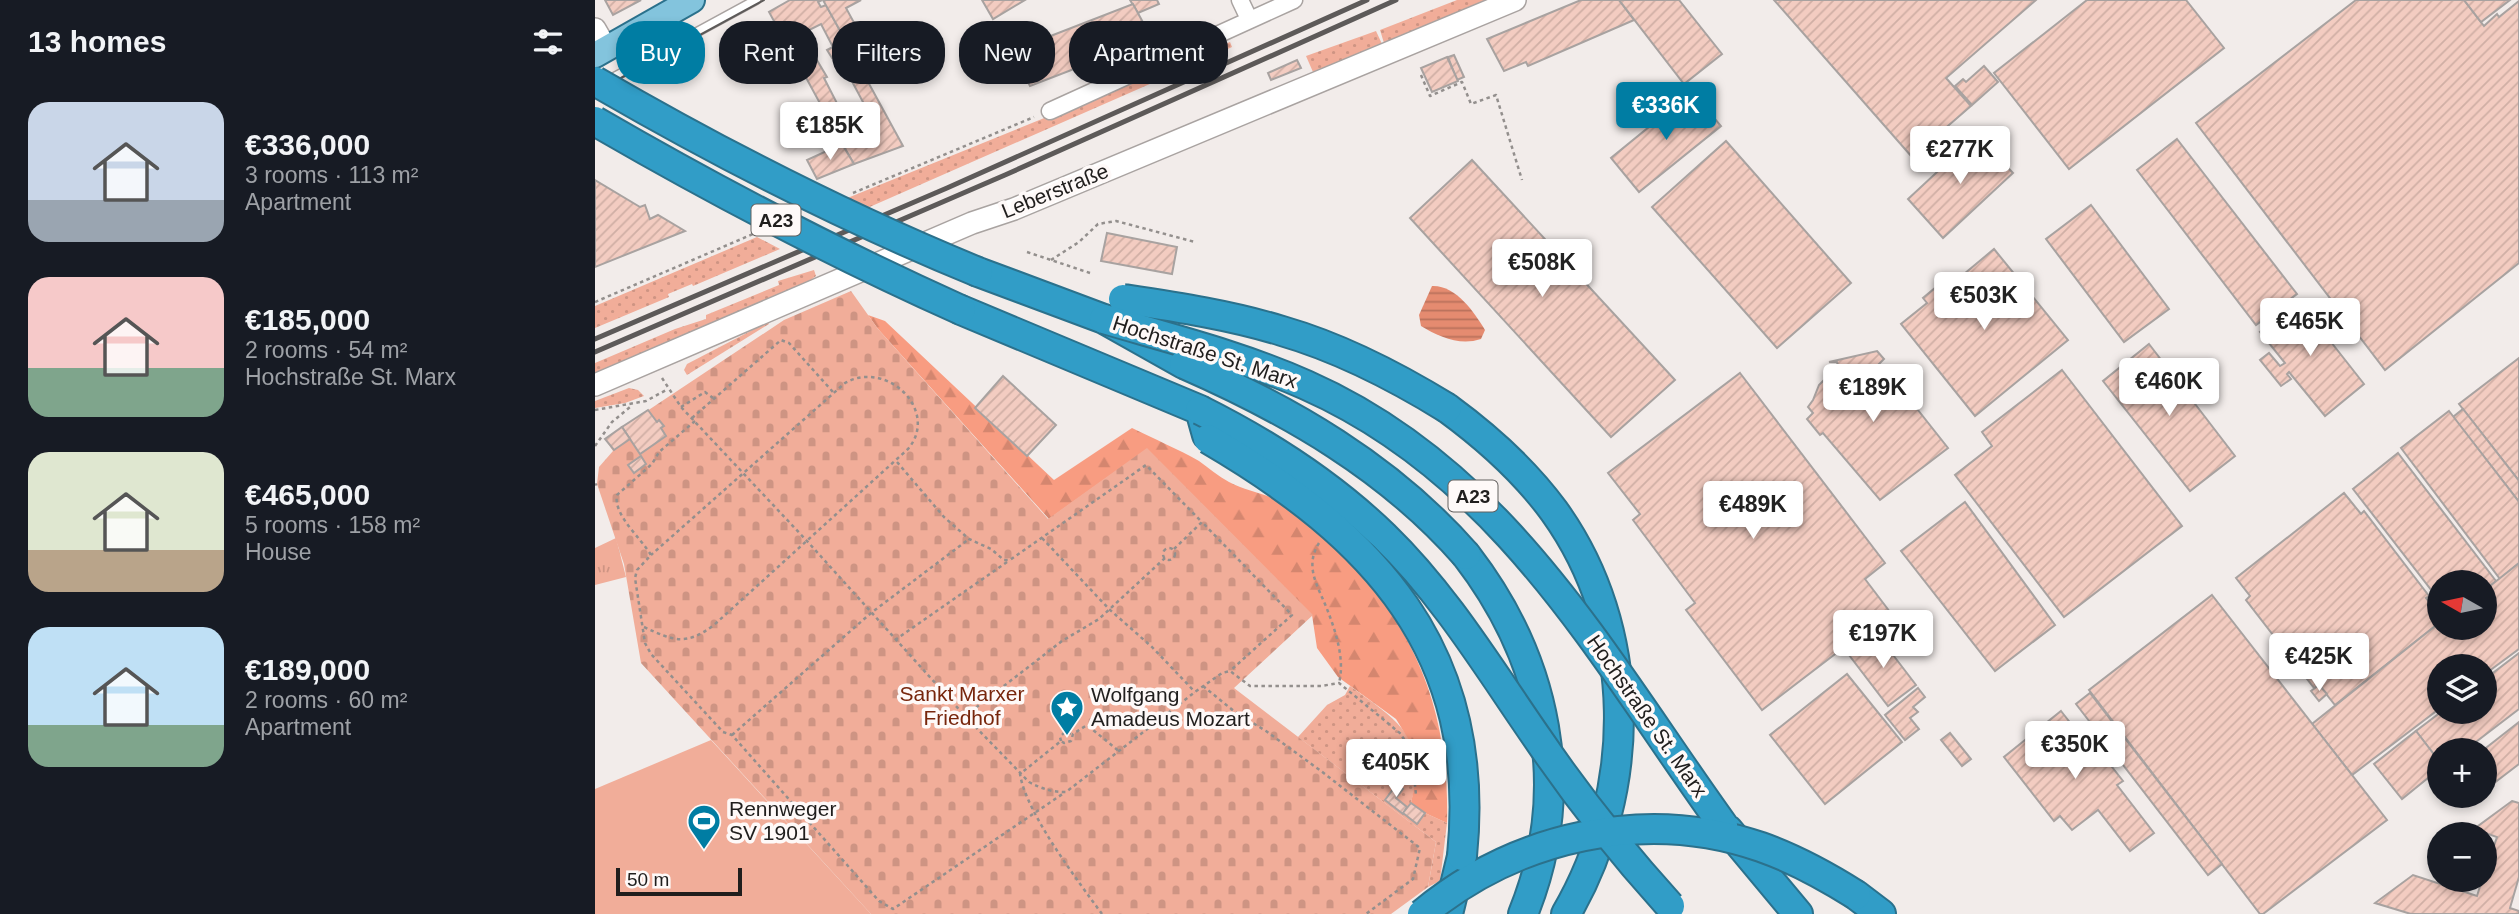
<!DOCTYPE html>
<meta charset="utf-8">
<style>
:root{--surface:#171b24;--page:#20242c;--text:#f1f3f6;--muted:#9ea1a6;--accent:#007da3}
body{margin:0;font-family:Arial,sans-serif;background:var(--page);color:var(--text);height:100vh;display:flex;flex-direction:column;font-size:26px;white-space:nowrap}
*{box-sizing:border-box;margin:0}
p{font-size:23px;color:var(--muted)}
.icon{flex:none;width:38px;height:38px;fill:none;stroke:currentColor;stroke-width:2;stroke-linecap:round;stroke-linejoin:round}
.map{position:relative;flex:1;overflow:hidden}
.side{display:flex;flex-direction:column;background:var(--surface);width:595px}
.side>*{flex:none}
.banner{position:absolute;left:21px;top:21px;width:665px;height:63px;display:flex;gap:14px}
.needle{width:46px;rotate:279deg}
.buttons{position:absolute;left:1832px;top:570px;display:grid;gap:14px}
.buttons a{display:grid;place-items:center;width:70px;height:70px;border-radius:50%;background:var(--surface);box-shadow:0 4px 10px #0003;font-size:35px}
.scale{position:absolute;left:21px;bottom:18px;width:126px;box-sizing:border-box;padding-left:7px;border:4px solid #201e1d;border-top:0;font-size:19px;line-height:24px;white-space:nowrap;color:#201e1d;-webkit-text-stroke:5px #fef9f8;paint-order:stroke}
.price{position:absolute;translate:-50% -60px;padding:0 16px;border-radius:7px;background:#fff;color:#222;font-size:23px;line-height:46px;filter:drop-shadow(0 2px 4px #0008)}
.price::after{content:'';position:absolute;left:50%;top:42px;width:21px;height:16px;margin-left:-10px;background:inherit;clip-path:polygon(0 0,100% 0,50% 100%)}
.price.current{background:var(--accent);color:#fff}
ul{padding:0;list-style:none}
li{display:flex;align-items:center;gap:21px;height:175px;padding:0 28px}
li span{display:grid;place-items:center;flex:none;width:196px;height:140px;border-radius:21px;color:#555}
li>.icon{margin-inline-start:auto}
span .icon{width:84px;height:84px;fill:#fffc;stroke-width:1}
li b{font-size:30px}
h2{display:flex;justify-content:space-between;align-items:center;height:84px;padding:0 28px;font-size:30px}
.chip{padding:0 24px;border-radius:28px;background:var(--surface);box-shadow:0 4px 10px #0003;font-size:24px;line-height:63px}
.chip.current{background:var(--accent);color:#fff}
main{display:flex;flex:1;min-height:0}
.map>svg:first-child{display:block}
.grass{fill:url(#grass-dots)}
.forest{fill:url(#forest-firs)}
.cemetery{fill:url(#cemetery-stones)}
.park{fill:url(#park-tufts)}
.pitch{fill:#f1ad99}
.water{fill:url(#water-rules)}
.building{fill:url(#building-hatch);stroke:#a8a2a0;stroke-width:2}
.lines{fill:none;stroke-linecap:round;stroke-linejoin:round}
.lane-casing{stroke:#a9a3a1;stroke-width:11}
.street-casing{stroke:#a9a3a1;stroke-width:19}
.secondary-casing{stroke:#a9a3a1;stroke-width:24}
.primary-casing{stroke:#2b718c;stroke-width:28}
.highway-casing{stroke:#2b718c;stroke-width:32}
.path{stroke:#938f8d;stroke-width:2.5;stroke-dasharray:3.5 3.5;stroke-linecap:butt}
.lane{stroke:#fff;stroke-width:8}
.street{stroke:#fff;stroke-width:16}
.secondary{stroke:#fff;stroke-width:21}
.primary{stroke:#83c4dd;stroke-width:24}
.highway{stroke:#319dc7;stroke-width:28}
.tram{stroke:#5d5a59;stroke-width:2}
.rail{stroke:#5d5a59;stroke-width:5}
.highway-bridge-casing{stroke:#2b718c;stroke-width:32;stroke-linecap:butt}
.highway-bridge{stroke:#319dc7;stroke-width:28}
.labels{text-anchor:middle;stroke-width:7;stroke-linejoin:round;paint-order:stroke}
.shield{fill:#fef9f8;stroke:#63605f;stroke-width:2}
.shield-label{font-size:19px;font-weight:bold;fill:#201e1d}
.street-label{font-size:21px;fill:#201e1d;stroke:#fef9f8}
.park-label{font-size:21px;fill:#77260c;stroke:#fef9f8}
.poi-label{font-size:21px;fill:#201e1d;stroke:#fef9f8;text-anchor:start}
</style>
<main>
<section class="side">
<h2>13 homes<svg class="icon" aria-label="filters" viewBox="0 0 24 24"><path d="M4 7h16M4 17h16"/><circle cx="9" cy="7" r="2"/><circle cx="15" cy="17" r="2"/></svg></h2>
<ul>
<li><span style="background:linear-gradient(#c9d6e8 70%,#9aa5b1 0)"><svg class="icon" aria-label="home" viewBox="0 0 24 24"><path d="M3 11l9-7 9 7M6 9v11h12V9"/></svg></span><div><b>€336,000</b><p>3 rooms · 113 m²</p><p>Apartment</p></div></li>
<li><span style="background:linear-gradient(#f6c9c9 65%,#7fa58c 0)"><svg class="icon" aria-label="home" viewBox="0 0 24 24"><path d="M3 11l9-7 9 7M6 9v11h12V9"/></svg></span><div><b>€185,000</b><p>2 rooms · 54 m²</p><p>Hochstraße St. Marx</p></div></li>
<li><span style="background:linear-gradient(#dfe7d0 70%,#b9a48a 0)"><svg class="icon" aria-label="home" viewBox="0 0 24 24"><path d="M3 11l9-7 9 7M6 9v11h12V9"/></svg></span><div><b>€465,000</b><p>5 rooms · 158 m²</p><p>House</p></div></li>
<li><span style="background:linear-gradient(#bfe0f5 70%,#7fa58c 0)"><svg class="icon" aria-label="home" viewBox="0 0 24 24"><path d="M3 11l9-7 9 7M6 9v11h12V9"/></svg></span><div><b>€189,000</b><p>2 rooms · 60 m²</p><p>Apartment</p></div></li>
</ul>
</section>
<div class="map">
<svg width="1924" height="914" viewBox="0 0 1924 914">
<defs>
<pattern id="grass-dots" width="8" height="8" patternUnits="userSpaceOnUse" patternTransform="scale(1.75)"><rect width="8" height="8" fill="#f1ad99"/><path d="M2 2h.1M6 6h.1" fill="none" stroke="#ce9483" stroke-width="1.8" stroke-linecap="round"/></pattern>
<pattern id="forest-firs" width="22" height="20" patternUnits="userSpaceOnUse" patternTransform="scale(1.75)"><rect width="22" height="20" fill="#f89c81"/><path d="M5 1l3.5 6h-7zM16 11l3.5 6h-7z" fill="#d4866f"/></pattern>
<pattern id="cemetery-stones" width="16" height="16" patternUnits="userSpaceOnUse" patternTransform="scale(1.75)"><rect width="16" height="16" fill="#f1ad99"/><path d="M2 7V4a2 2 0 0 1 4 0v3zM10 15v-3a2 2 0 0 1 4 0v3z" fill="#ce9483"/></pattern>
<pattern id="park-tufts" width="24" height="20" patternUnits="userSpaceOnUse" patternTransform="scale(1.75)"><rect width="24" height="20" fill="#f1ad99"/><path d="M3 7l-1-3M5 7V3M7 7l1-3M15 17l-1-3M17 17v-4M19 17l1-3" fill="none" stroke="#ce9483"/></pattern>
<pattern id="water-rules" width="6" height="5" patternUnits="userSpaceOnUse" patternTransform="scale(1.75)"><rect width="6" height="5" fill="#e58b70"/><path d="M0 2.5h6" fill="none" stroke="#b9715b"/></pattern>
<pattern id="building-hatch" width="6" height="6" patternUnits="userSpaceOnUse" patternTransform="scale(1.75)"><rect width="6" height="6" fill="#f3ccc1"/><path d="M-1 1l2-2M0 6l6-6M5 7l2-2" fill="none" stroke="#d0afa5"/></pattern>
</defs>
<rect width="100%" height="100%" fill="#f2ecea"/>
<!-- grass -->
<g class="grass">
<path d="M862,0H892L789,43L785,30Z"/>
<path d="M781,31L787,44L718,72L711,56Z"/>
<path d="M635,42L637,47L589,69L270,209L250,199L592,60L602,56V52L608,49L612,52Z"/>
<path d="M162,237L185,249L98,286L97,284L73,294L74,297L0,328V306Z"/>
<path d="M219,270L221,276L213,282L0,375V363L80,329L111,319V315L184,285L183,281Z"/>
<path d="M173,322L174,324L92,375L89,370L92,364Z"/>
<path d="M34,388L43,390L49,396L30,403L0,408V401Z"/>
<path d="M755,686C783,707 823,729 823,770C823,780 818,793 816,803L830,813L852,823L845,881L833,887L841,842L703,737L732,705L750,695Z"/>
</g>
<!-- forest -->
<path class="forest" d="M273,315L290,321L459,480L537,428C559,439 583,449 604,461C614,468 623,476 634,482C653,492 676,494 693,506C706,515 717,527 729,538C817,615 855,707 852,823L830,813L816,803L823,769L817,745L801,719L743,677L722,648L717,615L552,449L454,519L283,329Z"/>
<!-- cemetery -->
<path class="cemetery" d="M256,291L283,329L453,519L552,448L718,615L639,688L841,842L833,887L796,914H276L46,663L29,564L2,484L4,467L18,451L10,439L189,320Z"/>
<!-- park -->
<path class="park" d="M21,538L31,577L0,585V548Z"/>
<!-- pitch -->
<path class="pitch" d="M116,740L276,914H0V789Z"/>
<!-- water -->
<path class="water" d="M837,286C861,285 879,312 890,330L886,339C865,346 844,337 826,326L824,315Z"/>
<!-- building -->
<g class="building">
<path d="M10,0H46L18,15Z"/>
<path d="M195,0H227L223,2L226,7L231,5L308,146L259,164L242,135L277,119L243,55L237,58L232,50L238,47L226,24L204,35L217,59L220,57L232,77L229,78L247,113L234,120L189,37L192,35L190,30L185,32L174,12Z"/>
<path d="M228,0H266L251,8L282,65L268,72Z"/>
<path d="M387,0H430L398,19Z"/>
<path d="M535,0H562L564,4L543,13Z"/>
<path d="M986,0H1024L1039,20L933,66L931,62L909,71L892,39Z"/>
<path d="M1024,0H1084L1127,54L1089,84Z"/>
<path d="M1179,0H1441L1351,78L1376,106L1317,157Z"/>
<path d="M1492,0H1591L1629,48L1474,169L1399,73Z"/>
<path d="M1761,0H1869L1889,26L1902,14L1904,17L1924,1V263L1790,370L1601,123Z"/>
<path d="M1869,0H1915L1886,22Z"/>
<path d="M538,4L557,39L435,86L417,51Z"/>
<path d="M859,55L869,77L862,80L853,57Z"/>
<path d="M852,57L863,81L837,92L826,68Z"/>
<path d="M702,60L706,68L676,80L673,73Z"/>
<path d="M1389,66L1403,82L1377,105L1360,86L1368,79L1371,82Z"/>
<path d="M1097,92L1126,126L1044,192L1016,158Z"/>
<path d="M1382,135L1418,173L1348,238L1313,199Z"/>
<path d="M1582,139L1702,294L1661,325L1542,170Z"/>
<path d="M1131,141L1256,283L1182,348L1057,207Z"/>
<path d="M247,144L259,164L222,179L212,160Z"/>
<path d="M877,160L1080,380L1016,437L815,218Z"/>
<path d="M0,180L45,207L50,205L55,219L63,215L90,231L0,267Z"/>
<path d="M1496,205L1574,309L1529,342L1451,239Z"/>
<path d="M512,233L582,247L577,274L506,261Z"/>
<path d="M1399,249L1473,340L1380,416L1306,324L1332,303L1328,298L1340,288L1345,294Z"/>
<path d="M1704,300L1727,328L1732,324L1743,337L1736,342L1769,384L1730,416L1694,372L1692,374L1696,379L1686,386L1665,360L1674,353L1685,366L1690,363L1665,332Z"/>
<path d="M1554,344L1640,456L1595,491L1508,381Z"/>
<path d="M1282,351L1289,359L1277,371L1284,378L1292,371L1353,448L1285,500L1228,433L1225,435L1212,419L1218,413L1213,407L1218,400L1224,385L1243,366L1242,362H1234Z"/>
<path d="M1924,358V481L1864,404Z"/>
<path d="M1467,370L1587,526L1469,617L1360,475L1397,446L1387,432Z"/>
<path d="M1145,373L1290,563L1270,579L1295,612L1167,710L1091,610L1100,603L1038,520L1045,514L1013,473Z"/>
<path d="M408,376L461,425L432,456L380,408Z"/>
<path d="M1868,409L1924,481V502L1858,417Z"/>
<path d="M53,410L62,422L64,420L69,426L66,428L71,436L45,454L27,427Z"/>
<path d="M1854,411L1924,502V563L1905,579L1806,448Z"/>
<path d="M27,427L35,439L19,450L10,439Z"/>
<path d="M1803,453L1901,581L1890,590V583H1844V600L1758,489Z"/>
<path d="M46,456L51,464L39,473L33,465Z"/>
<path d="M1749,493L1766,514L1769,511L1834,596L1831,598L1844,615V623L1740,705L1724,685L1719,688L1651,600L1655,596L1641,578Z"/>
<path d="M1370,502L1460,625L1400,671L1306,551Z"/>
<path d="M1924,563V649L1890,674V667H1844V709L1757,775L1717,724L1844,623V628H1890V590Z"/>
<path d="M1617,595L1792,820L1668,914H1665L1494,690Z"/>
<path d="M1282,634L1321,685L1293,706L1254,655Z"/>
<path d="M1924,653V709L1869,751H1844V761L1821,731L1846,712H1890V679Z"/>
<path d="M1252,674L1307,742L1230,804L1175,735Z"/>
<path d="M1724,685L1732,694L1724,701L1716,691Z"/>
<path d="M1323,688L1330,697L1318,707L1323,712L1315,718L1324,729L1310,740L1290,715Z"/>
<path d="M1495,693L1627,864L1613,875L1481,704Z"/>
<path d="M1466,711L1509,766L1513,762L1528,781L1522,785L1559,833L1535,851L1503,810L1477,830L1465,816L1459,821L1409,757Z"/>
<path d="M1924,722V764L1890,790V751H1887Z"/>
<path d="M1821,731L1844,761V769L1807,799L1779,764Z"/>
<path d="M1355,733L1376,759L1367,766L1346,740Z"/>
<path d="M802,784L808,789L801,798L812,807L808,814L790,800Z"/>
<path d="M1917,801L1924,803V877L1915,908L1924,911V914H1816L1780,903L1818,875L1882,896L1887,880H1890V872L1902,837L1879,829Z"/>
<path d="M816,803L830,813L822,824L808,813Z"/>
</g>
<g class="lines">
<defs>
<path id="lane" d="M12,81L161,0"/>
<g id="street">
<path d="M645,0L654,19"/>
<path d="M455,111L699,0"/>
</g>
<g id="secondary">
<path d="M0,29L11,48"/>
<path d="M0,385L377,223L419,209L920,0"/>
</g>
<path id="primary" d="M0,55L97,0"/>
<g id="highway">
<path d="M383,272L509,319L589,364"/>
<path d="M366,310L605,410L612,435"/>
<path d="M852,408C893,438 929,470 959,511C1044,629 1043,791 971,914"/>
<path d="M871,555C952,660 979,789 928,914"/>
<path d="M1133,830L1203,914"/>
<path d="M1261,895L1286,914"/>
<path d="M853,914L867,856"/>
</g>
</defs>
<!-- lane casing -->
<use href="#lane" class="lane-casing"/>
<!-- street casing -->
<use href="#street" class="street-casing"/>
<!-- secondary casing -->
<use href="#secondary" class="secondary-casing"/>
<!-- primary casing -->
<use href="#primary" class="primary-casing"/>
<!-- highway casing -->
<use href="#highway" class="highway-casing"/>
<!-- path -->
<g class="path">
<path d="M826,75L835,96L867,82L876,104L901,95L927,180"/>
<path d="M258,193L439,117"/>
<path d="M432,252L495,273"/>
<path d="M456,260L484,242L503,224L521,221L600,242"/>
<path d="M0,302L158,234"/>
<path d="M67,378L86,407L212,541L370,716L434,782C447,789 457,792 471,792L600,692L627,673L635,671L655,686H726L744,683L806,734L817,755L821,795"/>
<path d="M86,407L110,392L118,398"/>
<path d="M0,410L51,401L73,389"/>
<path d="M97,418L186,340L194,343L238,392"/>
<path d="M100,421L64,452L57,464L22,495C18,515 46,538 56,555L42,570L40,578L50,643L56,654L128,732L137,735L284,901L298,909L469,793"/>
<path d="M0,446L17,422L35,407"/>
<path d="M302,462L349,517L374,539L396,549L409,560H415L551,465L607,522"/>
<path d="M0,485L2,484"/>
<path d="M447,538L514,609L557,647L600,692"/>
<path d="M724,543C709,567 723,586 732,609C741,632 750,660 744,683"/>
<circle cx="574" cy="554" r="6"/>
<path d="M579,549L607,522L697,615L635,671"/>
<path d="M49,627C79,641 91,646 119,625L313,449C345,411 292,359 250,383L56,555"/>
<path d="M300,640L415,560"/>
<path d="M608,686L640,712L671,731L726,771L825,848L818,879L771,914"/>
<path d="M370,716L467,641L504,619L570,558"/>
<path d="M137,735L276,613L374,539"/>
<path d="M466,741L465,737L470,732L478,734"/>
<path d="M507,914C483,881 431,813 425,774L466,741L469,743L476,741L478,734L492,725L525,752"/>
</g>
<!-- lane -->
<use href="#lane" class="lane"/>
<!-- street -->
<use href="#street" class="street"/>
<!-- secondary -->
<use href="#secondary" class="secondary"/>
<!-- primary -->
<use href="#primary" class="primary"/>
<!-- highway -->
<use href="#highway" class="highway"/>
<!-- tram -->
<path class="tram" d="M0,92L169,0"/>
<!-- rail -->
<g class="rail">
<path d="M0,339L352,188L772,0"/>
<path d="M0,352L410,175L801,0"/>
</g>
<defs>
<g id="highway-bridge">
<path d="M0,81C124,153 251,218 383,272"/>
<path d="M0,121C119,190 241,254 366,310"/>
<path d="M528,299C581,307 635,315 687,331C746,348 800,376 852,408"/>
<path d="M509,319C577,339 646,356 711,385C910,473 1007,657 1128,825"/>
<path d="M589,364C694,410 794,467 871,555"/>
<path d="M605,410C673,444 734,483 789,536C850,595 895,670 943,739C983,798 1027,853 1075,906"/>
<path d="M613,439C779,536 888,651 867,856"/>
<path d="M827,914C921,836 1050,807 1166,847C1200,859 1231,876 1261,895"/>
</g>
</defs>
<!-- highway-bridge casing -->
<use href="#highway-bridge" class="highway-bridge-casing"/>
<!-- highway-bridge -->
<use href="#highway-bridge" class="highway-bridge"/>
</g>
<!-- icons -->
<defs>
<symbol id="sight-pin" viewBox="-11 -11 22 30"><path d="M0 17L-7.5 6A9.5 9.5 0 1 1 7.5 6Z" fill="#007da3" stroke="#fef9f8"/><path d="M0-6L1.8-2.2L6-1.7L2.9 1.2L3.7 5.4L0 3.3L-3.7 5.4L-2.9 1.2L-6-1.7L-1.8-2.2Z" fill="#fff"/></symbol>
<symbol id="stadium-pin" viewBox="-11 -11 22 30"><path d="M0 17L-7.5 6A9.5 9.5 0 1 1 7.5 6Z" fill="#007da3" stroke="#fef9f8"/><path d="M0-5a6.5 5 0 1 0 0 10a6.5 5 0 1 0 0-10ZM-3.5-1.8h7v3.6h-7Z" fill="#fff"/></symbol>
</defs>
<g fill-rule="evenodd">
<use href="#sight-pin" x="453" y="688" width="38" height="52"/>
<use href="#stadium-pin" x="90" y="802" width="38" height="52"/>
</g>
<g class="labels">
<!-- shield labels -->
<g class="shield">
<rect x="156.5" y="204.5" width="49" height="31" rx="5"/>
<rect x="853.5" y="480.5" width="49" height="31" rx="5"/>
</g>
<g class="shield-label">
<text x="181" y="227">A23</text>
<text x="878" y="503">A23</text>
</g>
<!-- street labels -->
<g class="street-label">
<text transform="translate(460 191) rotate(-22)" y="7">Leberstraße</text>
<text transform="translate(610 352) rotate(18)" y="7">Hochstraße St. Marx</text>
<text transform="translate(1052 716) rotate(55)" y="7">Hochstraße St. Marx</text>
</g>
<!-- park labels -->
<g class="park-label">
<text x="367" y="701">Sankt Marxer<tspan x="367" dy="24">Friedhof</tspan></text>
</g>
<!-- poi labels -->
<g class="poi-label">
<text x="496" y="702">Wolfgang<tspan x="496" dy="24">Amadeus Mozart</tspan></text>
<text x="134" y="816">Rennweger<tspan x="134" dy="24">SV 1901</tspan></text>
</g>
</g>
</svg>
<div class="buttons">
<a><svg class="needle" viewBox="-14 -14 28 28"><path d="M0-13l5 13h-10z" fill="#e53935"/><path d="M0 13l5-13h-10z" fill="#9ea1a6"/></svg></a>
<a><svg class="icon" aria-label="layers" viewBox="0 0 24 24"><path d="M12 4l9 5-9 5-9-5zM3 14l9 5 9-5"/></svg></a>
<a>+</a>
<a>−</a>
</div>
<div class="scale">50 m</div>
<b class="price current" style="left:1071px;top:142px">€336K</b>
<b class="price" style="left:235px;top:162px">€185K</b>
<b class="price" style="left:1365px;top:186px">€277K</b>
<b class="price" style="left:947px;top:299px">€508K</b>
<b class="price" style="left:1389px;top:332px">€503K</b>
<b class="price" style="left:1715px;top:358px">€465K</b>
<b class="price" style="left:1574px;top:418px">€460K</b>
<b class="price" style="left:1278px;top:424px">€189K</b>
<b class="price" style="left:1158px;top:541px">€489K</b>
<b class="price" style="left:1288px;top:670px">€197K</b>
<b class="price" style="left:1724px;top:693px">€425K</b>
<b class="price" style="left:1480px;top:781px">€350K</b>
<b class="price" style="left:801px;top:799px">€405K</b>
<div class="banner">
<a class="chip current">Buy</a>
<a class="chip">Rent</a>
<a class="chip">Filters</a>
<a class="chip">New</a>
<a class="chip">Apartment</a>
</div>
</div>
</main>
